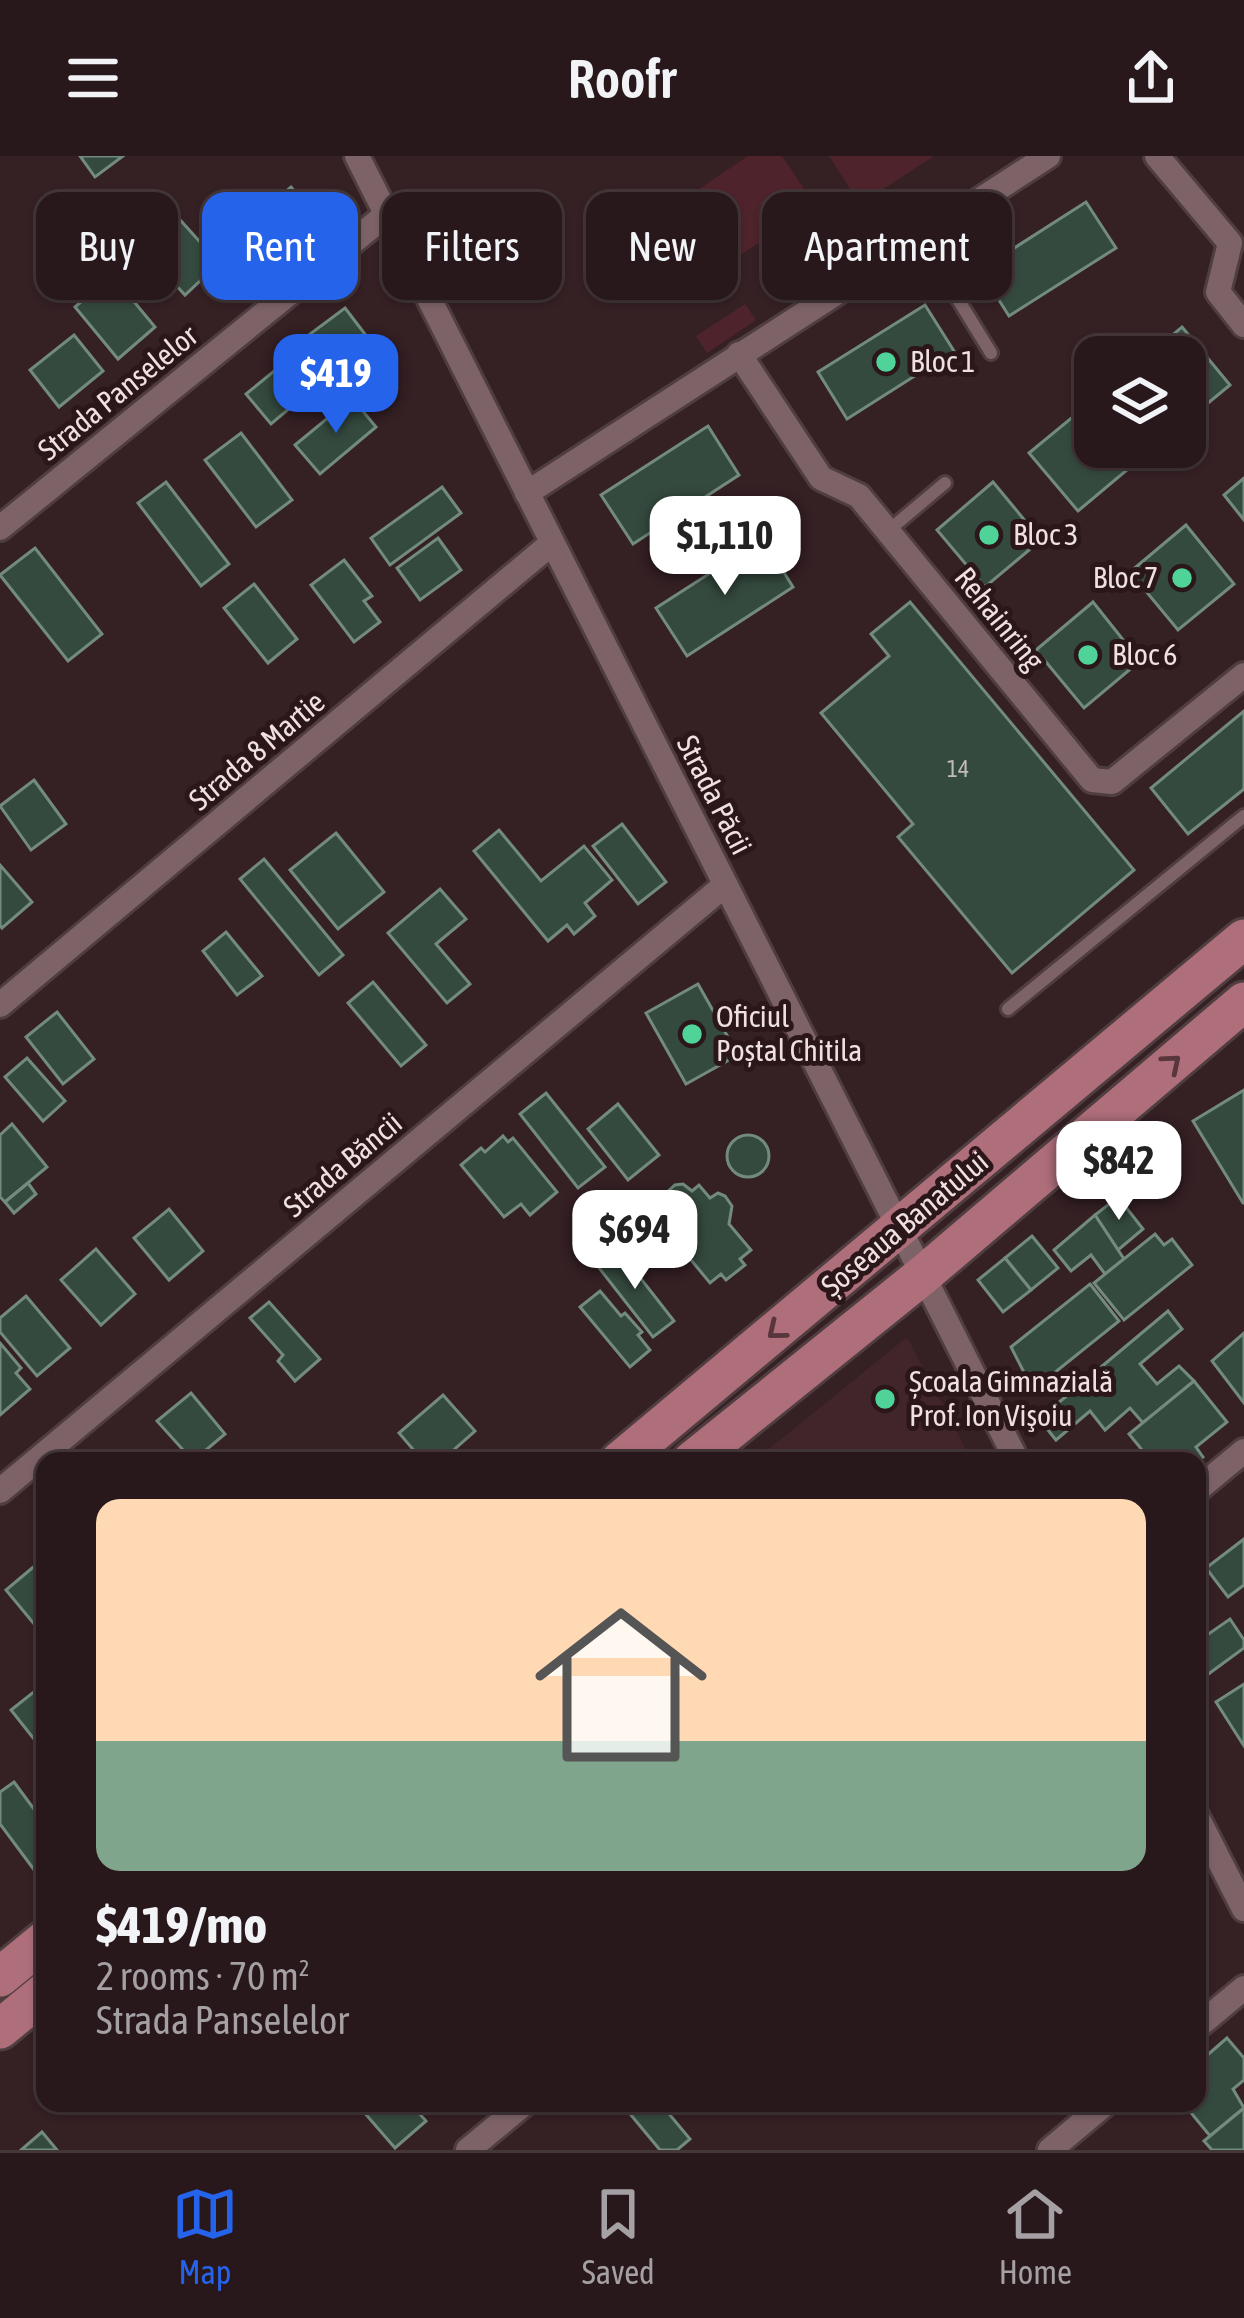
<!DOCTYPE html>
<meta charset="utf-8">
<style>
:root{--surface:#28181b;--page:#342528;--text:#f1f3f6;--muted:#a5a0a3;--line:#44373a;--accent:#2563eb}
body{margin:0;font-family:"Asap Condensed",sans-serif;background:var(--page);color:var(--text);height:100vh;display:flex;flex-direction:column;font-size:45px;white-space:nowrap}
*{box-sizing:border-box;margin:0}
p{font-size:39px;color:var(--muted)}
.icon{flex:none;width:66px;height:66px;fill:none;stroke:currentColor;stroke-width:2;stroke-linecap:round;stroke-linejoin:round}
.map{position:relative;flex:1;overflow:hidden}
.side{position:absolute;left:36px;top:1296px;width:1170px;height:660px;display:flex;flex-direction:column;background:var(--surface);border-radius:24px;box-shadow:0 3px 9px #0004,0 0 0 3px var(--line)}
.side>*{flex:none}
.banner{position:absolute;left:36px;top:36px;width:1173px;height:108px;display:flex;gap:24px}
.buttons{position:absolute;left:1074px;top:180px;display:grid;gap:24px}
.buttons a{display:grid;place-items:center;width:132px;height:132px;border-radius:24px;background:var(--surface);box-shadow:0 3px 9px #0004,0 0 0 3px var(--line);font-size:60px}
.price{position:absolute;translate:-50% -102px;padding:0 27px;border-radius:24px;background:#fff;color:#222;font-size:39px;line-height:78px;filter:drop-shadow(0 3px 6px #0008)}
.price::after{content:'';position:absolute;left:50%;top:72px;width:36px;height:27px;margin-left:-18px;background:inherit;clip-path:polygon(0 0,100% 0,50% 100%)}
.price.current{background:var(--accent);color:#fff}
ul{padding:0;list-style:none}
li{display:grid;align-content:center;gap:24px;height:636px;padding:0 60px}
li+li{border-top:3px solid var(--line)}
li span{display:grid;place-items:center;height:372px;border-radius:24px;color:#555}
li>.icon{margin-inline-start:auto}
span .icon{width:216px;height:216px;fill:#fffc;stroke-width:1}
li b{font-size:51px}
.chip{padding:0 42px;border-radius:24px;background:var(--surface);box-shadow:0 3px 9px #0004,0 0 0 3px var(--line);font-size:42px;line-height:108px}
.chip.current{background:var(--accent);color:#fff}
header{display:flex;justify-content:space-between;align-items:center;height:156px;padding:0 60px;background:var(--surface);font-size:54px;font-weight:600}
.dock{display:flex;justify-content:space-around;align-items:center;height:168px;border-top:3px solid var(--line);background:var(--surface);font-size:33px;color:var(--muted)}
.dock a{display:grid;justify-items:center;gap:6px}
.dock .current{color:var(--accent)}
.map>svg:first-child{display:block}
.built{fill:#42252a}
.green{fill:#4e232c}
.building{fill:#354a3f;stroke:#738b7e;stroke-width:3}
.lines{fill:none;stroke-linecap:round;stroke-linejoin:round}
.lane-casing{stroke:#4f3d40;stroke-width:18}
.street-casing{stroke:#4f3d40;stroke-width:30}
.primary-casing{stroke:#4f3d40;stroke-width:45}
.lane{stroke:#7d6367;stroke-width:12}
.street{stroke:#7d6367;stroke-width:24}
.primary{stroke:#ae6e7a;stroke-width:39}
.oneway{stroke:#59353c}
.poi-dot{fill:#4fd399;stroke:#2b171a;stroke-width:4.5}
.labels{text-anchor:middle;stroke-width:10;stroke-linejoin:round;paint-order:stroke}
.number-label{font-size:24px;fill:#c0bab9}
.poi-label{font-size:30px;fill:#efe0e2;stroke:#2b171a;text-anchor:start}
.street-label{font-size:30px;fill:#efe0e2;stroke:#2b171a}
</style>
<header><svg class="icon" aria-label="menu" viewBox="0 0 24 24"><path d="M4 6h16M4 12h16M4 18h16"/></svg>Roofr<svg class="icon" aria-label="share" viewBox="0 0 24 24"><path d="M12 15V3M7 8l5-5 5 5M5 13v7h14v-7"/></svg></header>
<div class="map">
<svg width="1244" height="1994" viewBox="0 0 1244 1994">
<rect width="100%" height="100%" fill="#352024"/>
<!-- built -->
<path class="built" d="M907,1181L972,1305H754Z"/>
<!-- green -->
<g class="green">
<path d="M748,0H782L815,49L736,102L693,37Z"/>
<path d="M829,0H934L860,48Z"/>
<path d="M745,148L756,164L707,197L696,180Z"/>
</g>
<!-- building -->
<g class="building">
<path d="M80,0H123L95,21Z"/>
<path d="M291,31L312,57L265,96L244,69Z"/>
<path d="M1086,46L1116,92L1009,160L980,114Z"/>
<path d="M173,56L219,107L185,139L138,88Z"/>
<path d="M112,119L155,171L118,203L75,151Z"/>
<path d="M925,149L954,195L847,263L818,216Z"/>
<path d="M345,152L371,186L324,221L298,187Z"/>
<path d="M1182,171L1230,229L1185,266V201H1146Z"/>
<path d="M74,179L103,215L59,251L30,214Z"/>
<path d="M279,211L303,241L271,268L246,238Z"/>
<path d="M352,242L376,271L320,318L295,289Z"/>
<path d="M1086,250L1095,261V291H1120L1134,308L1078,355L1029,297Z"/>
<path d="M708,270L739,319L633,388L601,339Z"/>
<path d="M241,277L292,344L256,371L205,304Z"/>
<path d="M1244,322V364L1224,339Z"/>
<path d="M166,326L229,408L201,430L138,347Z"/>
<path d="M993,326L1041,384L985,431L937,374Z"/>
<path d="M442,331L461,357L390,409L371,382Z"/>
<path d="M1186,369L1234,428L1178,474L1130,416Z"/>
<path d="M438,382L461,414L420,444L397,412Z"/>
<path d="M763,383L793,431L687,500L656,452Z"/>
<path d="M35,392L102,478L68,505L0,419Z"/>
<path d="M344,404L372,440L364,445L380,466L354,486L311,429Z"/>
<path d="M254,428L297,483L268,507L224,452Z"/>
<path d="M910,446L1134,714L1012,817L898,681L913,668L821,557L889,500L871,478Z"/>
<path d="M1093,446L1140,505L1084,552L1036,494Z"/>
<path d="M1244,555V633L1188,678L1151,632Z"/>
<path d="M34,624L66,668L31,694L0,650Z"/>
<path d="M622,668L666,726L638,748L593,690Z"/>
<path d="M499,674L541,725L584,690L612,724L585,747L595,760L574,778L567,769L548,785L474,695Z"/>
<path d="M336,677L384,736L338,773L290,714Z"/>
<path d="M264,703L343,799L319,819L240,723Z"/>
<path d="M0,709L32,746L2,772L0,769Z"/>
<path d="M440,733L466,763L436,788L470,828L447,847L388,777Z"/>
<path d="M226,776L262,820L237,839L203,795Z"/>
<path d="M373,826L426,889L401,910L348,847Z"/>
<path d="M698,828L738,899L686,928L646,857Z"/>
<path d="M57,856L94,903L63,928L26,881Z"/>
<path d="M27,902L65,945L43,965L5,921Z"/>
<path d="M1244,934V1047H1243L1193,965Z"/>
<path d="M546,937L605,1011L578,1032L520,958Z"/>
<path d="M618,948L659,999L628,1024L588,973Z"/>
<path d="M12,968L47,1011L5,1046L0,1041V979Z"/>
<circle cx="748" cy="1000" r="21"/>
<path d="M503,980L508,986L513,982L557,1036L530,1059L521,1048L504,1061L461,1009L481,992L485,996Z"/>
<path d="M28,1027L36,1038L14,1057L5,1046Z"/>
<path d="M683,1028L692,1035L699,1029L710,1042L718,1037L725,1040L732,1050L729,1068L751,1094L740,1103L745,1109L726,1124L721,1118L710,1127L687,1099L674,1098L665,1089L668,1075L657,1062L665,1055V1038L675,1029Z"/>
<path d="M1118,1041L1143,1073L1118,1094L1095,1059Z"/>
<path d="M169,1053L203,1095L169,1124L134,1082Z"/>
<path d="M1095,1059L1124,1103L1105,1118L1091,1099L1071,1115L1054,1094Z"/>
<path d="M1155,1078L1164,1089L1172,1083L1192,1109L1124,1164L1094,1127Z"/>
<path d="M1032,1080L1058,1112L1031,1134L1005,1102Z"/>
<path d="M617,1092L674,1165L653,1181L596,1108Z"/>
<path d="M96,1093L135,1138L101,1169L61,1124Z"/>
<path d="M1005,1102L1031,1134L1003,1156L978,1124Z"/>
<path d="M1090,1128L1119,1165L1033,1234L1011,1191Z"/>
<path d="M600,1135L621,1160L625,1157L642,1176L638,1179L650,1194L630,1211L580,1151Z"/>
<path d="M26,1140L70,1192L37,1220L0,1176V1162Z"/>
<path d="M269,1146L320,1203L295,1225L278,1205L283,1199L250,1162Z"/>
<path d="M1168,1155L1182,1173L1140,1208L1157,1228L1179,1210L1194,1225L1143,1267L1130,1252L1105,1274L1090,1255L1056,1284L1039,1263Z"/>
<path d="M1244,1177V1247L1212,1205Z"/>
<path d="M0,1187L21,1212L16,1217L30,1233L0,1259Z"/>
<path d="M1194,1225L1227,1266L1196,1291L1203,1301L1197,1305H1151L1129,1278Z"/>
<path d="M191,1237L225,1278L193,1305L157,1265Z"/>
<path d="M443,1239L475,1275L441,1305H423L399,1277Z"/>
<path d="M1244,1383V1429L1228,1441L1206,1412Z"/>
<path d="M37,1408L45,1418V1469L39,1474L6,1434Z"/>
<path d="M1230,1463L1244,1484V1492L1207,1519L1197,1504V1486Z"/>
<path d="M45,1527V1597L11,1554Z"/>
<path d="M1244,1528V1590L1216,1546Z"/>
<path d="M14,1626L45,1668V1707L35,1715L0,1668V1636Z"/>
<path d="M1227,1882L1244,1902V1924L1233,1933L1244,1952L1210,1980L1183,1947H1197V1908Z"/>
<path d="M370,1947H410L426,1965L395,1992L362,1954Z"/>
<path d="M621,1947H660L690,1983L677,1994H660Z"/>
<path d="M1244,1952V1994H1212L1204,1985Z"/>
<path d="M42,1976L57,1994H21Z"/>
</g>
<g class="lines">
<defs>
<g id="lane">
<path d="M921,83L991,197"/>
<path d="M888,375L945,327"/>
<path d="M1008,853L1244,660"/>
</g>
<g id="street">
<path d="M357,0L1017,1305"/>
<path d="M1157,0L1230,87L1218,136L1244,169"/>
<path d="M739,198L821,322L859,340L1092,624L1112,626L1244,519"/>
<path d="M527,337L1048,0"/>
<path d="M0,372L387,58"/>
<path d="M0,849L552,387"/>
<path d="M1197,1334L1244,1295"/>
<path d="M0,1335L725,729"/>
<path d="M1197,1661L1244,1753"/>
<path d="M1197,1871L1244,1832"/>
<path d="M468,1994L525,1947"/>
<path d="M1050,1994L1106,1947"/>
</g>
<g id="primary">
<path d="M620,1305L1244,783"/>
<path d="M692,1305L923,1119L1244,846"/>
<path d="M0,1821L45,1784"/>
<path d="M0,1873L45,1836"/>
</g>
</defs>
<!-- lane casing -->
<use href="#lane" class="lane-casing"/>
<!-- street casing -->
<use href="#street" class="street-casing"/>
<!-- primary casing -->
<use href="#primary" class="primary-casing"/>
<!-- lane -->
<use href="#lane" class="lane"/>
<!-- street -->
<use href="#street" class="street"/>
<!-- primary -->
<use href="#primary" class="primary"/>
</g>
<!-- one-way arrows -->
<defs><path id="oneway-chevron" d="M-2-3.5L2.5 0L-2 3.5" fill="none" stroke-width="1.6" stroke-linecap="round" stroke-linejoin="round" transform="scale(3)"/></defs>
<g class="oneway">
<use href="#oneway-chevron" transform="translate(1172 907) rotate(-40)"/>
<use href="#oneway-chevron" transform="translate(776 1175) rotate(141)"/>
</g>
<!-- markers -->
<g class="poi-dot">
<circle cx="886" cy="206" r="12"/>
<circle cx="989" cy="379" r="12"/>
<circle cx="1182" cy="422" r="12"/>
<circle cx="1088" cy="499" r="12"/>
<circle cx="692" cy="878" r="12"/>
<circle cx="885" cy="1243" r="12"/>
</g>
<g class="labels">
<!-- number labels -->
<g class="number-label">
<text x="958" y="621">14</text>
</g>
<!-- poi labels -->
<g class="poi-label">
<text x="910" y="216">Bloc 1</text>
<text x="1013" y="389">Bloc 3</text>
<text x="1158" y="432" text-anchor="end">Bloc 7</text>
<text x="1112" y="509">Bloc 6</text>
<text x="716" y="871">Oficiul<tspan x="716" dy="34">Poștal Chitila</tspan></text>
<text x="909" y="1236">Școala Gimnazială<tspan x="909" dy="34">Prof. Ion Vişoiu</tspan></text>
</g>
<!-- street labels -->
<g class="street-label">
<text transform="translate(118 237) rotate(-39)" y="10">Strada Panselelor</text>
<text transform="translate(999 463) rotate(51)" y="10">Rehainring</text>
<text transform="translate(257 595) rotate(-40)" y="10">Strada 8 Martie</text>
<text transform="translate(714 639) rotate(63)" y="10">Strada Păcii</text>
<text transform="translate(343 1009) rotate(-40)" y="10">Strada Băncii</text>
<text transform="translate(905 1068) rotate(-40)" y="10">Șoseaua Banatului</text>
</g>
</g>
</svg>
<div class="buttons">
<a><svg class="icon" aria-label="layers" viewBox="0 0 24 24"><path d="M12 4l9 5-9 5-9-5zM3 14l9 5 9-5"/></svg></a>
</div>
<b class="price current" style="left:336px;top:280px">$419</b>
<b class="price" style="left:725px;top:442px">$1,110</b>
<b class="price" style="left:1119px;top:1067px">$842</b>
<b class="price" style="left:635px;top:1136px">$694</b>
<div class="banner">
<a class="chip">Buy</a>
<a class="chip current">Rent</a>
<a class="chip">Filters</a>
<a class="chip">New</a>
<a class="chip">Apartment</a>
</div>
<section class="side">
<ul>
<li><span style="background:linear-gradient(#ffd9b3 65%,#7fa58c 0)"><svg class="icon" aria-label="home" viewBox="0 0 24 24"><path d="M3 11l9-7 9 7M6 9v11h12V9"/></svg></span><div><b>$419/mo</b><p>2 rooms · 70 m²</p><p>Strada Panselelor</p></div></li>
</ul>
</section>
</div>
<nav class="dock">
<a class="current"><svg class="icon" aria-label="map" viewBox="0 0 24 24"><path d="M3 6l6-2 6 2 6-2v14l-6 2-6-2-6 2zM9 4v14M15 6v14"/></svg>Map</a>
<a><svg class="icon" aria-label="saved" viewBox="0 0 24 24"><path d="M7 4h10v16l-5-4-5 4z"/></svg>Saved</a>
<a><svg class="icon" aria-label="home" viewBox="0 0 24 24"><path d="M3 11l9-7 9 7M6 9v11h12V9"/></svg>Home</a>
</nav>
